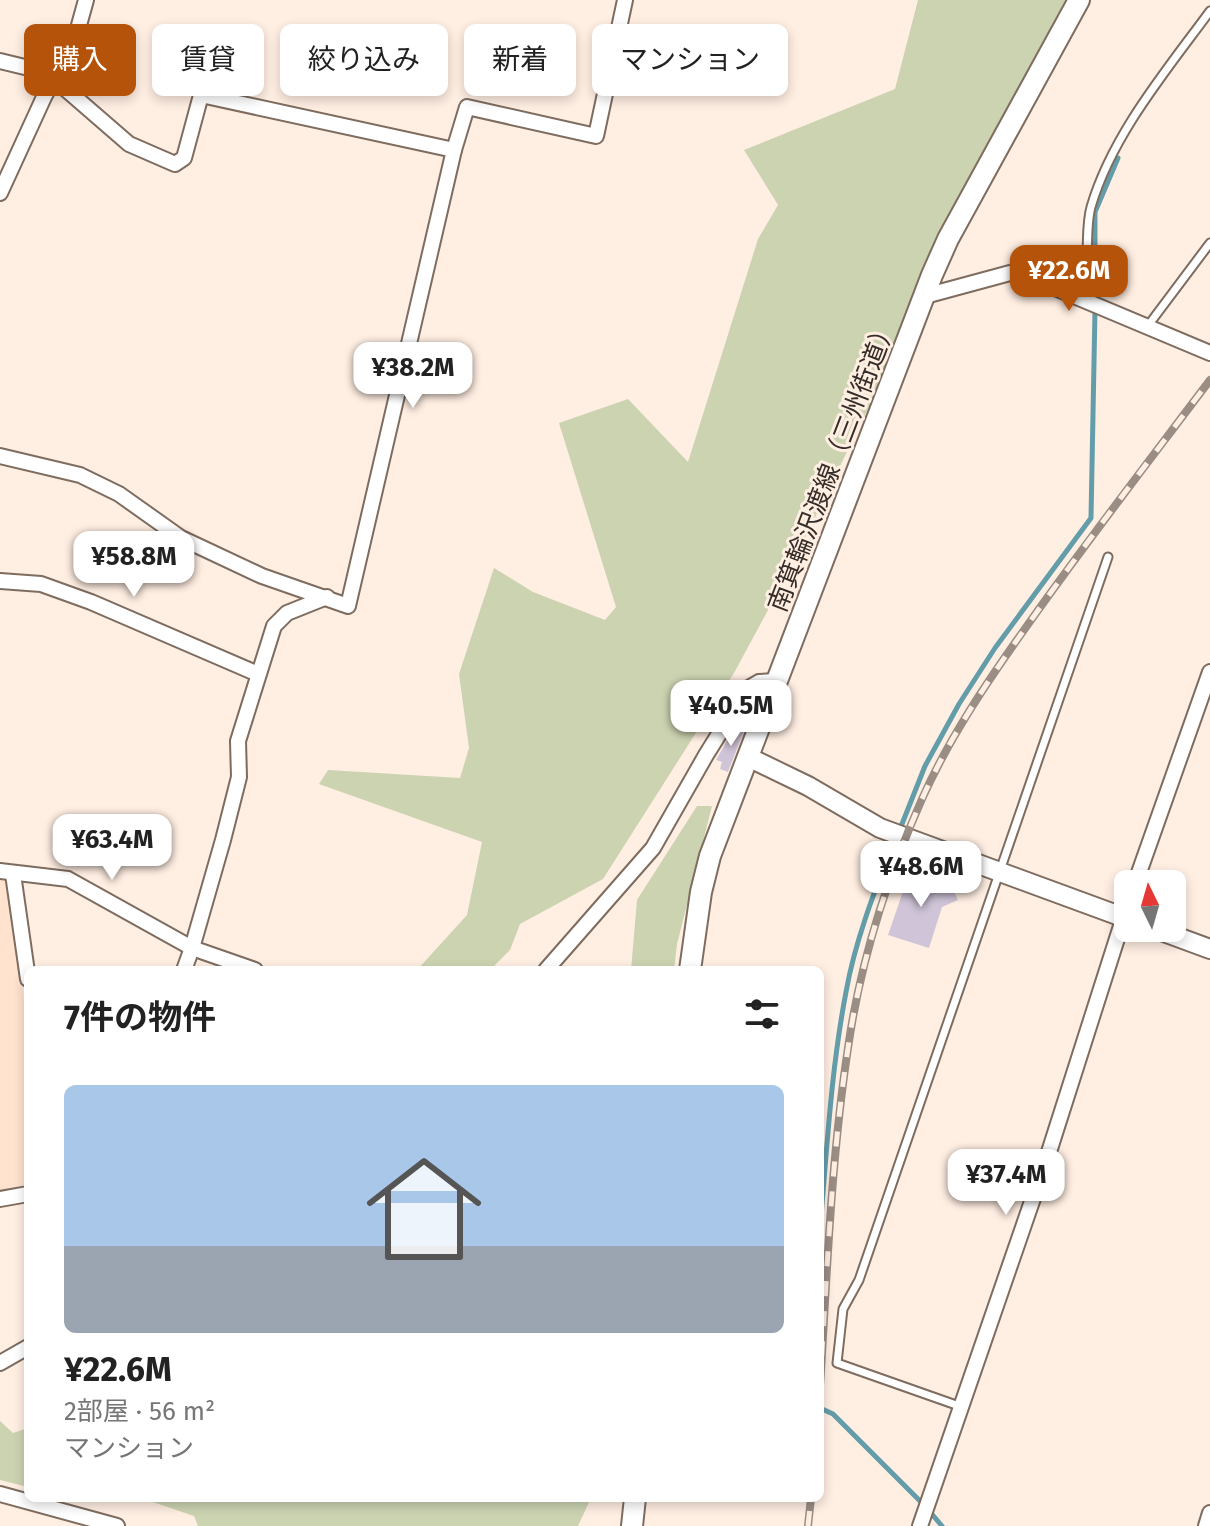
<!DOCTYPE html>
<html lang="ja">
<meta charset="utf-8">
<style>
:root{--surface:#fff;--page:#f2f2f2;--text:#222;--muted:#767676;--line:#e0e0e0;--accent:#b45309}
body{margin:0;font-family:"Fira Sans","Noto Sans JP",sans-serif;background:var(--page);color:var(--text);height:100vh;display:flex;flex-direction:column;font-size:30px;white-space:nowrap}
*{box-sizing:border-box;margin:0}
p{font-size:26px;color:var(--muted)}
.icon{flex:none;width:44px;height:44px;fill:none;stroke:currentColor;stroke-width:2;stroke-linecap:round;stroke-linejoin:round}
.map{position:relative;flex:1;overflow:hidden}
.drawer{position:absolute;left:24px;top:966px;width:800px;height:536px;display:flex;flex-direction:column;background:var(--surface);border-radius:12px;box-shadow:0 4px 12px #0003}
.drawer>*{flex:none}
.hud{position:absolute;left:24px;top:24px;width:800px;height:72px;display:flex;gap:16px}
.needle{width:52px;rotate:355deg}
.fabs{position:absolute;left:1114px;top:870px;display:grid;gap:16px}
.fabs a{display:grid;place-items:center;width:72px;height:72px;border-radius:12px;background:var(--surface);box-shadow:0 4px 12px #0003;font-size:40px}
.price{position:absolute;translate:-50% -68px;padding:0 18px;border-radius:16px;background:#fff;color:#222;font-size:26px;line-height:52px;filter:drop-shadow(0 2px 4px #0008)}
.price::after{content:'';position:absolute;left:50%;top:48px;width:24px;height:18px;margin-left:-12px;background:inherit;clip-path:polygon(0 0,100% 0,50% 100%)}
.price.current{background:var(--accent);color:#fff}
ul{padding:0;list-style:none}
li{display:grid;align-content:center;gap:16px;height:424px;padding:0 40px}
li+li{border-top:2px solid var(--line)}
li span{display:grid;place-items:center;height:248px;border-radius:12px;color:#555}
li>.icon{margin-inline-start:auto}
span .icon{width:144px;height:144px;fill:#fffc;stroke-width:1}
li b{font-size:34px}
h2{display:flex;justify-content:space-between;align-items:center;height:96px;padding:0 40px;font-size:34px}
.tag{padding:0 28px;border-radius:12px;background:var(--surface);box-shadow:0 4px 12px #0003;font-size:28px;line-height:72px}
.tag.current{background:var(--accent);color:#fff}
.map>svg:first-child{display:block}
.built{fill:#ffe3cf}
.green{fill:#ccd3b1}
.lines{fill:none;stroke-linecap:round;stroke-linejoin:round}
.stream{stroke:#649daa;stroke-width:5}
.building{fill:#cfc4d8}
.service-casing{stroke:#7e6c5f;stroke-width:11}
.minor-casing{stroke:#7e6c5f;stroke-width:18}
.tertiary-casing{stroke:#7e6c5f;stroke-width:22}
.secondary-casing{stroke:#7e6c5f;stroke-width:24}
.service{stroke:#fff;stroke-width:7}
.minor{stroke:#fff;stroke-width:14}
.tertiary{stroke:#fff;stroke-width:18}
.secondary{stroke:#fff;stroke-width:20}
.rail-casing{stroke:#9a8d84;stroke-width:8}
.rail{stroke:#ffeee2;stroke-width:5;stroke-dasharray:15;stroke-linecap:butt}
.labels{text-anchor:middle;stroke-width:6;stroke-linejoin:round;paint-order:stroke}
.street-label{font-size:26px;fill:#352d27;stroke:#ffeee2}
</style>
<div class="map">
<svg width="1210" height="1526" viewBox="0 0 1210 1526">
<rect width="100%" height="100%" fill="#ffeee2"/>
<!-- built -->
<path class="built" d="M0,875L6,876L28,1029V1187L0,1192Z"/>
<!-- green -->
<g class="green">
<path d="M918,0H1067L788,573L734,673L603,879L520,924L510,950L490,970H417L467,915L482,842L319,784L328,770L460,778L469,748L459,674L494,568L533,592L605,620L616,607L559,423L628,399L688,462L758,239L778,205L744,150L895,89Z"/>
<path d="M697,806H712L677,944L674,970H631L637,900Z"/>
<path d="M0,1421L13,1433L28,1428V1487L0,1480Z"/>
<path d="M141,1498H591L578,1526H198L194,1516Z"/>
</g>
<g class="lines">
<!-- stream -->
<g class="stream">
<path d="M1095,294V212L1118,158"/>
<path d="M900,829L925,766L959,704L995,648L1091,518L1095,310"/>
<path d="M820,1228C827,1149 831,1070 846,992C855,941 875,890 894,841"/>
<path d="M820,1408L833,1414L922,1503"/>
<path d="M931,1513L942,1526"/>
</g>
</g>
<!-- building -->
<g class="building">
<path d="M736,725L745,728L728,772L720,769L722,762L716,760Z"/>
<path d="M945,873L958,900L942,907L929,948L888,935L909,874L930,880Z"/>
</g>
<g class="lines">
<defs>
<g id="service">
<path d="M1088,301C1088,277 1085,228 1091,207C1112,135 1166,71 1210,11"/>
<path d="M1147,327L1210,243"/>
<path d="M959,1406L837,1363L843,1309L859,1280L1108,557"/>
</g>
<g id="minor">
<path d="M0,61L33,69L54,79L129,144L175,164L184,158L201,95L454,150"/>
<path d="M0,193L44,97L76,36L86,0"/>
<path d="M925,296L1010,273L1024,275L1210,353"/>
<path d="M0,456L80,475L119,494L181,538L262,576L348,606L454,150L467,107L596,136L625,0"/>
<path d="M0,581L41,584L91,602L258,674"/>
<path d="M0,871L68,879L192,948L255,970"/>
<path d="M13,874L28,979"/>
<path d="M1135,884L1210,672"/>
<path d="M184,970L192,948L223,840L239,777L238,741L274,626L287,613L327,597"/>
<path d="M546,970L653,848L706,755L747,689L759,682L776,681"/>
<path d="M0,1199L28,1194"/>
<path d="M0,1363L28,1347"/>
<path d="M0,1494L117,1526"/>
<path d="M920,1526L1049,1152L1128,904"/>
<path d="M1206,1526L1210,1513"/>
</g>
<g id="tertiary">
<path d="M748,757L808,786L880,828L1128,919"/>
<path d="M1153,928L1210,949"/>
</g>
<g id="secondary">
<path d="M690,970L701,892L710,856L932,275L948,239L1079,0"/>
<path d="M632,1526L635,1498"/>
</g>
</defs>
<!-- service casing -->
<use href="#service" class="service-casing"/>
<!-- minor casing -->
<use href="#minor" class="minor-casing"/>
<!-- tertiary casing -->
<use href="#tertiary" class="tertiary-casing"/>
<!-- secondary casing -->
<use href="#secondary" class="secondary-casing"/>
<!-- service -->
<use href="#service" class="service"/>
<!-- minor -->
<use href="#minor" class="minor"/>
<!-- tertiary -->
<use href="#tertiary" class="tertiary"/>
<!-- secondary -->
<use href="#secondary" class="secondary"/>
<defs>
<g id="rail">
<path d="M820,1386C827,1274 831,1160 848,1048C860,963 887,878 922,799C950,736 989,679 1029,623C1087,541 1149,461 1210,380"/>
<path d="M808,1526L811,1498"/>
</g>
</defs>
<!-- rail casing -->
<use href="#rail" class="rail-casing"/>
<!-- rail -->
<use href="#rail" class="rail"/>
</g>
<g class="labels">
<!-- street labels -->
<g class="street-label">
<text transform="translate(832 465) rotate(-69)" y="9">南箕輪沢渡線（三州街道）</text>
</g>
</g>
</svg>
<div class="fabs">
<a><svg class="needle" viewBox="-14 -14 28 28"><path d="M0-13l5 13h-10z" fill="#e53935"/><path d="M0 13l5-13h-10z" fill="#767676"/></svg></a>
</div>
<b class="price current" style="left:1069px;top:313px">¥22.6M</b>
<b class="price" style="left:413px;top:410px">¥38.2M</b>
<b class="price" style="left:134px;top:599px">¥58.8M</b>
<b class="price" style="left:731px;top:748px">¥40.5M</b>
<b class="price" style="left:112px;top:882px">¥63.4M</b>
<b class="price" style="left:921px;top:909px">¥48.6M</b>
<b class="price" style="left:1006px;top:1217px">¥37.4M</b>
<div class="hud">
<a class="tag current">購入</a>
<a class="tag">賃貸</a>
<a class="tag">絞り込み</a>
<a class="tag">新着</a>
<a class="tag">マンション</a>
</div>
<section class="drawer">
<h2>7件の物件<svg class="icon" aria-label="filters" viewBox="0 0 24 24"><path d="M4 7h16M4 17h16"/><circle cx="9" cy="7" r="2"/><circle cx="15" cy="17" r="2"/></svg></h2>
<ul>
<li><span style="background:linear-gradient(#a9c7e8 65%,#9aa5b1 0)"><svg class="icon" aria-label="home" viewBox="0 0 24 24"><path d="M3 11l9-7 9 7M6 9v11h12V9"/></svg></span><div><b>¥22.6M</b><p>2部屋 · 56 m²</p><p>マンション</p></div></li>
</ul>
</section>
</div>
